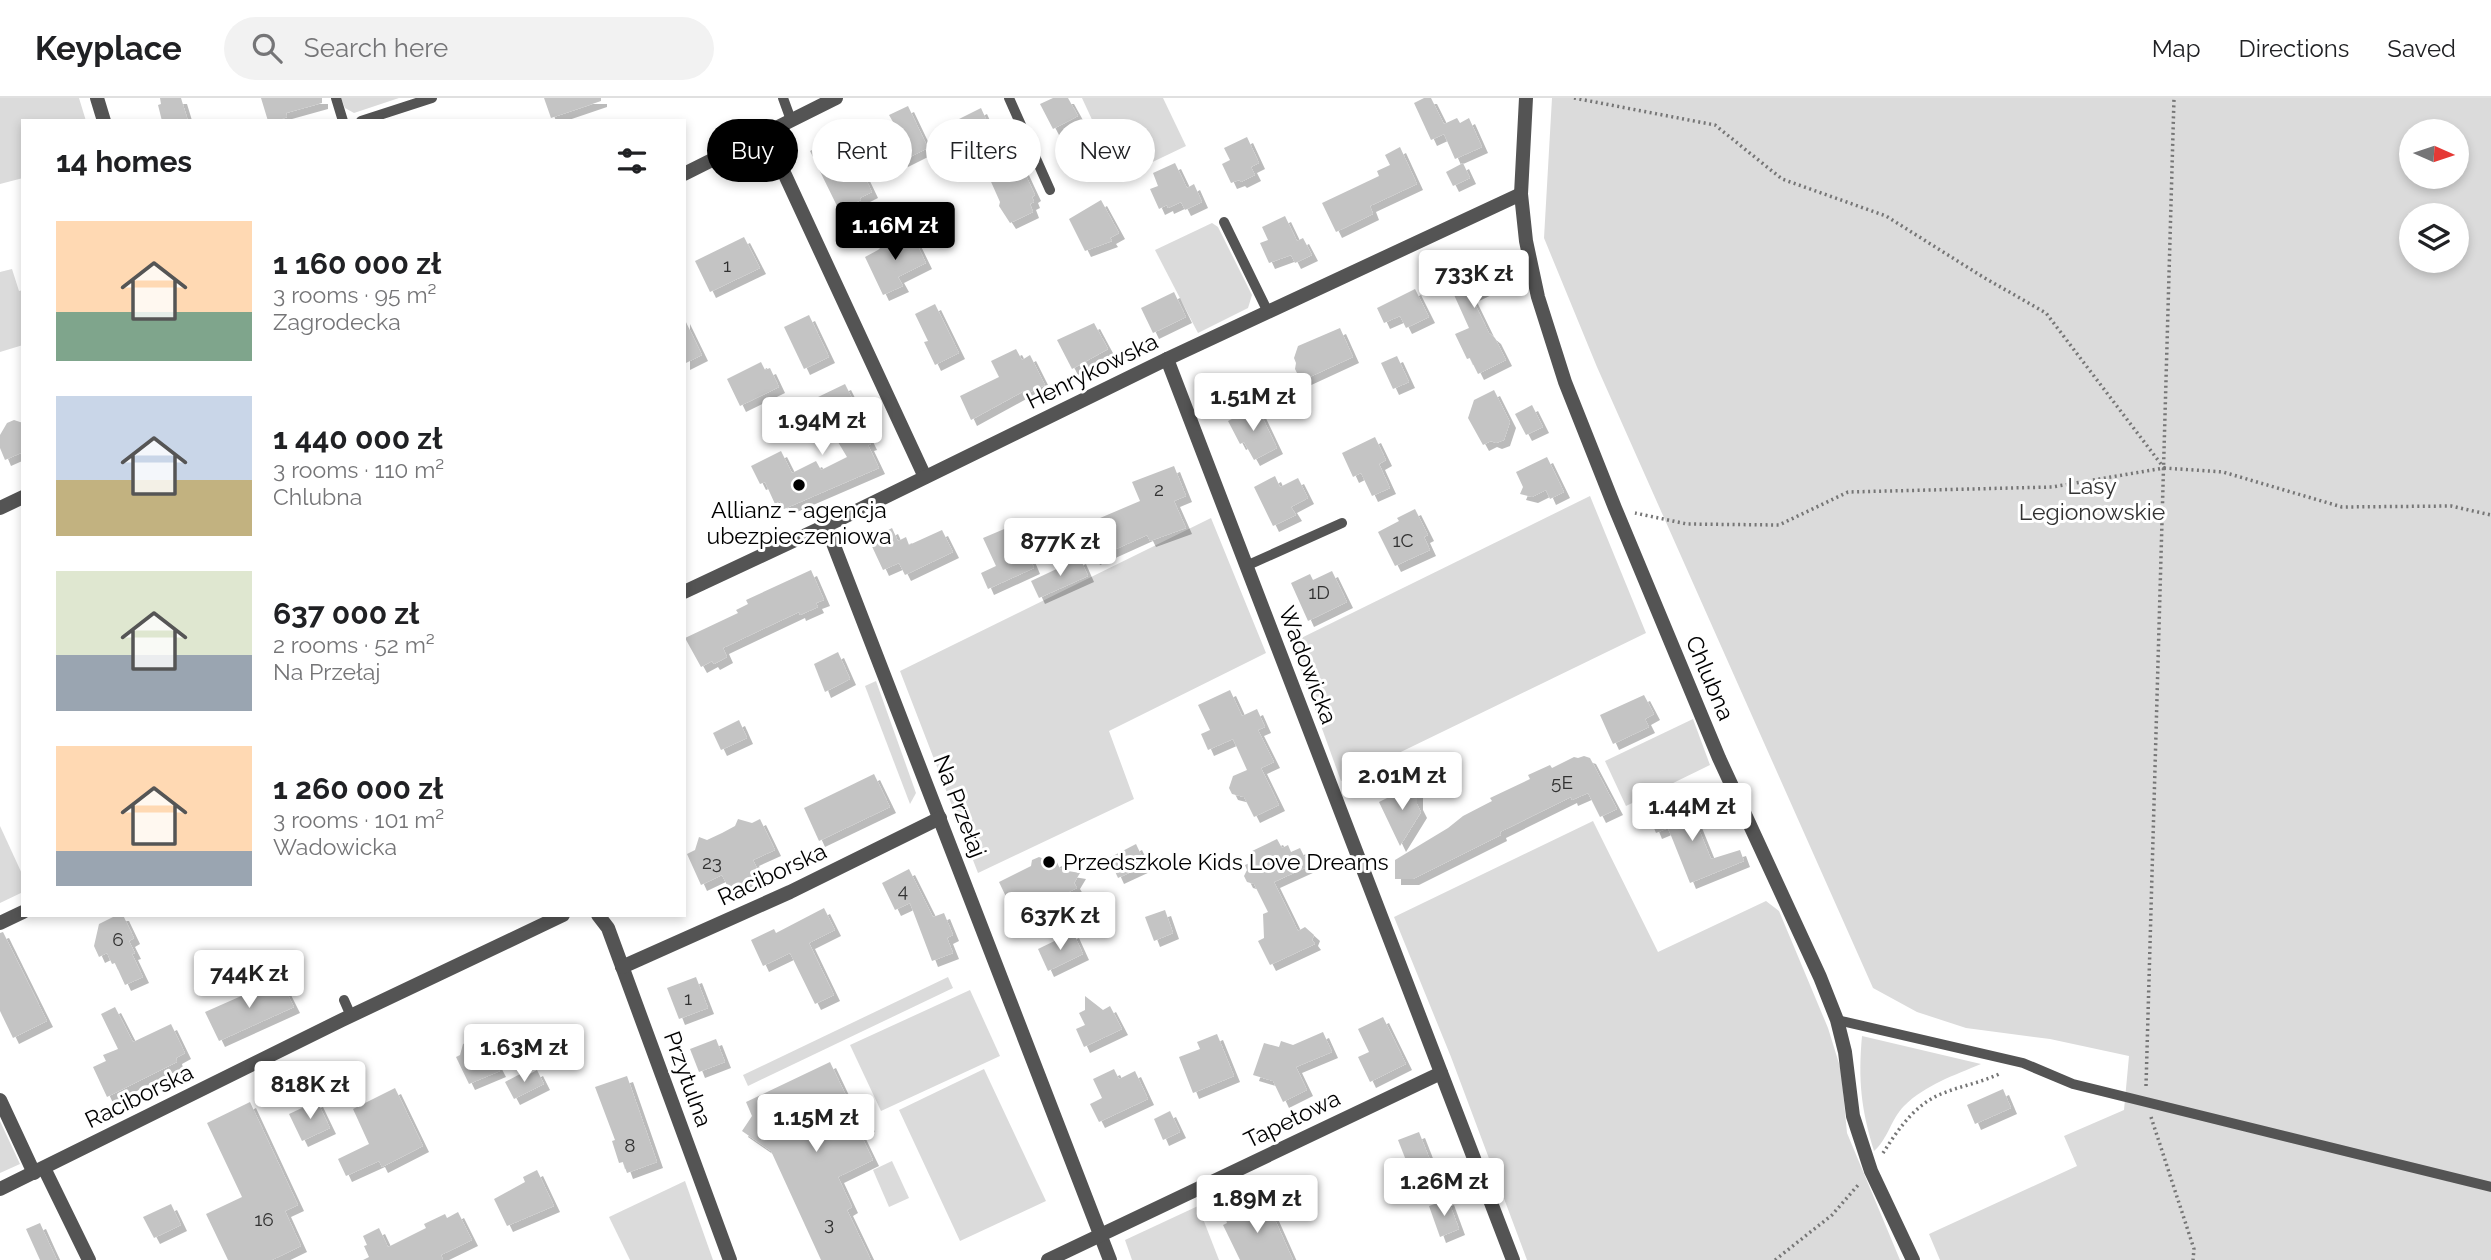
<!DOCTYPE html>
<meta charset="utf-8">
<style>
:root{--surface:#fff;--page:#f2f2f2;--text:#202124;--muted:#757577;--line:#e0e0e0;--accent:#000}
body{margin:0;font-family:Raleway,sans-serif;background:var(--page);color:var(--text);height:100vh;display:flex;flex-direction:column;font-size:26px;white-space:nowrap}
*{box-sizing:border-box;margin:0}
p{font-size:23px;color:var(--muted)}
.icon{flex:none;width:38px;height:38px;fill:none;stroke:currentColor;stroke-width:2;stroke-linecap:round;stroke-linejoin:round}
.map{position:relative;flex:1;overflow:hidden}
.side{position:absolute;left:21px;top:21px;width:665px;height:798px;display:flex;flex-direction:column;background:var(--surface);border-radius:0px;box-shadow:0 4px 10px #0003}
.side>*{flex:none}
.top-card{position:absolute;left:707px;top:21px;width:665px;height:63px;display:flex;gap:14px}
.needle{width:46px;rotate:93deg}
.controls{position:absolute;left:2399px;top:21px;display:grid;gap:14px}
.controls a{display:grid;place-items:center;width:70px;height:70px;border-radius:50%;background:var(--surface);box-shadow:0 4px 10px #0003;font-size:35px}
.price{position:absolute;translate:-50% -60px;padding:0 16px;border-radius:7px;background:#fff;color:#222;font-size:23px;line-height:46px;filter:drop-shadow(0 2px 4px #0008)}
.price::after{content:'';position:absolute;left:50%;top:42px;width:21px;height:16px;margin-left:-10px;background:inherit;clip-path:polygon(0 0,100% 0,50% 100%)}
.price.active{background:var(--accent);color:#fff}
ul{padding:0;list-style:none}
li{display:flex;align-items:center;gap:21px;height:175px;padding:0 35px}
li span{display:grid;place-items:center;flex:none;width:196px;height:140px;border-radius:0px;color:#555}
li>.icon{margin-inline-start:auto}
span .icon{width:84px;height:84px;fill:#fffc;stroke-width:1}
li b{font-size:30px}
h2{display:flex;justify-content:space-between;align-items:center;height:84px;padding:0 35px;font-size:30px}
.chip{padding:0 24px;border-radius:32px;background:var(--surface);box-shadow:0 4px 10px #0003;font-size:24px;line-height:63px}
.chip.active{background:var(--accent);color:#fff}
header{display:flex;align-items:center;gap:42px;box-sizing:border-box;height:98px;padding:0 35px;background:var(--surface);border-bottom:2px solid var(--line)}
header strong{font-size:33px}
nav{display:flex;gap:38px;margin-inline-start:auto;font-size:24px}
.search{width:490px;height:63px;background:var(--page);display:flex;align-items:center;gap:18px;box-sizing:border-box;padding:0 24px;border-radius:38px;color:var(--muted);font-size:26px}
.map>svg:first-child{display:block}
.green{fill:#dbdbdb;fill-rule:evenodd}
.building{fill:#c4c4c4;filter:url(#shadow)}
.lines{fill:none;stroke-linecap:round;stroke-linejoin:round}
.path{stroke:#767676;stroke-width:3.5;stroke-dasharray:2 3.5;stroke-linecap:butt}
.lane{stroke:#545454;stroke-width:10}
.street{stroke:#545454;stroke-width:14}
.poi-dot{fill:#000;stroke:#fff;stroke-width:2.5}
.labels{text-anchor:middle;stroke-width:6;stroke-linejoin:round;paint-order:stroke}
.number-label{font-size:19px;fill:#313131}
.street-label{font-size:23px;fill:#000;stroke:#fff}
.park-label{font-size:23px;fill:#323232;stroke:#fff}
.poi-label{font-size:23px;fill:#000;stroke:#fff}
</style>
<header>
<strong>Keyplace</strong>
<div class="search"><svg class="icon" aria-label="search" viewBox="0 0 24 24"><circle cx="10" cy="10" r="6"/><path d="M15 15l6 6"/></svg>Search here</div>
<nav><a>Map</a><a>Directions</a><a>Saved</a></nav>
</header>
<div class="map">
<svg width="2491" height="1162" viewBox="0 0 2491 1162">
<defs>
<filter id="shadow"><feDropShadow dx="6" dy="6" stdDeviation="0" flood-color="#0004"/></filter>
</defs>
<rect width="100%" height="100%" fill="#fff"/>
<!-- green -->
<g class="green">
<path d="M0,0H79L86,23H23V80L0,86Z"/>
<path d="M341,0H399L354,15L345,10Z"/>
<path d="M1082,0H1163L1186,48L1119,80Z"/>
<path d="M1552,0H2491V1162H1940L1929,1136L2077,1068L2064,1038L2124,1012L2129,958L2050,941L1966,930L1917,914L1873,890L1597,269L1544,140ZM2412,33H2457V79H2412ZM2412,117H2457V163H2412Z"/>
<path d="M1212,125L1218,129L1252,197L1248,210L1198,235L1155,152Z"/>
<path d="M12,171L19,193L23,192V247L0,254V174Z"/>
<path d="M1590,398L1646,535L1341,683L1291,545Z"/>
<path d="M1211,420L1266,555L1109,633L1134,701L978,775L900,573Z"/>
<path d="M876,583L916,695L910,706L865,588Z"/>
<path d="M1693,621L1710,667L1626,708L1605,663Z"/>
<path d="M1593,723L1658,854L1766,803L1779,813L1828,930L1841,972L1847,1035L1900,1162H1527L1451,959L1394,819Z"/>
<path d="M0,728L23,778V794L0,805Z"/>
<path d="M948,879L953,890L748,988L743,977Z"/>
<path d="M970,892L1000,958L881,1013L850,947Z"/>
<path d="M1862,938L1981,966C1955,977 1925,987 1904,1008C1891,1021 1888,1041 1874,1053C1861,1011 1858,982 1862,938Z"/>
<path d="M984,971L1046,1103L960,1143L899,1012Z"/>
<path d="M0,1023L20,1066L0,1075Z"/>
<path d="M892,1063L909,1100L889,1109L873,1072Z"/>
<path d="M685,1083L713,1162H630L609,1119Z"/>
<path d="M1198,1108L1219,1162H1132L1125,1142Z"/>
</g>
<!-- building -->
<g class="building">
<path d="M160,0H181L188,23H162L158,7L161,6Z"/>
<path d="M261,0H322V5L286,15L287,19L277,23H268Z"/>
<path d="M544,0H601V3L551,20Z"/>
<path d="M1053,0H1068L1078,18L1053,31L1040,6Z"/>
<path d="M1424,0H1431L1444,26L1457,20L1460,25L1469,20L1482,49L1455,61L1444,36L1431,42L1414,5Z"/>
<path d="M908,8L928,50L902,63L897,54L861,71L872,94L860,100L861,102L839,112L810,53L831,42L832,44L845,38L850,49L887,32L885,28L893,24L889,17Z"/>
<path d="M981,10L1001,54L1009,51L1010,54L1014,52L1035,97L1032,99L1034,104L1030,106L1033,114L1010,125L999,108L1000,104L988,77L984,75L981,69L982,65L973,45L965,48L953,24Z"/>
<path d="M1247,39L1259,65L1251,69L1255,77L1241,84L1239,82L1231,85L1222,66L1230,62L1224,50Z"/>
<path d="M1400,49L1417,86L1370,108L1373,116L1336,134L1322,105L1379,78L1377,73L1390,67L1385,57Z"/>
<path d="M1175,65L1187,90L1194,86L1202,104L1185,112L1181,104L1168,110L1167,107L1159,111L1150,91L1158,88L1153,75Z"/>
<path d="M1463,65L1470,80L1453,88L1446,74Z"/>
<path d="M1101,102L1119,135L1110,140L1112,143L1085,153L1069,121Z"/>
<path d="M1285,118L1297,143L1303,140L1312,157L1295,165L1291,157L1269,165L1260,145L1268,142L1262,129Z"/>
<path d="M912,136L926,165L898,179L903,188L883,197L865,159L878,152L885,145Z"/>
<path d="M744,139L760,170L710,194L695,163Z"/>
<path d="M1478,154L1483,163L1490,164L1494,172L1490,179L1494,187L1471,198L1489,235L1495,240L1506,262L1478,276L1470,260L1467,261L1455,236L1469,230L1441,168L1454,162L1471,198L1456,165Z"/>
<path d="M1415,191L1429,219L1406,230L1400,218L1384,225L1377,210Z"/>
<path d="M1174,194L1186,219L1153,235L1141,210Z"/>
<path d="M935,206L959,255L935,267L924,244L928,243L915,216Z"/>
<path d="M809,217L829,259L804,271L784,229Z"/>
<path d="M684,220L702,257L684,266Z"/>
<path d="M1094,225L1108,251L1072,271L1057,242Z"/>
<path d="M1340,230L1353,259L1301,283L1295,271L1296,265L1294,260L1298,248Z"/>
<path d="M1016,251L1022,262L1030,257L1045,287L1026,296L1024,293L971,322L960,298L999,279L991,263Z"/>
<path d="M1397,258L1409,284L1393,291L1381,265Z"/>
<path d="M761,264L765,272L770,270L779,289L740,308L727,281Z"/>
<path d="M845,286L860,316L857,317L871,346L868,347L879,370L784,411L780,403L775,406L765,384L760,386L751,368L781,353L792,375L816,363L821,372L847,359L838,344L841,343L818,299Z"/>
<path d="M1494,292L1510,324L1504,342L1496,345L1491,343L1483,347L1468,320L1474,302Z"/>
<path d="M1532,307L1543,329L1526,337L1515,316Z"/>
<path d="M1257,308L1277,350L1254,362L1244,344L1240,346L1228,323Z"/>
<path d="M14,322L23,325V354L5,362L0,350V337L7,325Z"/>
<path d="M1375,339L1386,362L1379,366L1390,390L1372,398L1361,375L1353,379L1342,355Z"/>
<path d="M1547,359L1564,394L1550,401L1546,392L1532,399L1520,396L1523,389L1516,374Z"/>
<path d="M1174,368L1186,398L1174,403L1186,430L1150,443L1147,437L1094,461L1087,445L1101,439L1093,423L1140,403L1132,384Z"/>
<path d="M1275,378L1280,389L1298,380L1308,400L1291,409L1296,417L1273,428L1254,389Z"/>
<path d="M1415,411L1428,437L1424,439L1430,452L1395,468L1378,434L1399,423L1397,420Z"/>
<path d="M1009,429L1015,443L1018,442L1021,448L1024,446L1034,470L988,491L981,475L996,468L983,440Z"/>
<path d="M892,430L898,443L906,439L909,447L942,432L953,454L905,477L899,465L883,472L869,442Z"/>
<path d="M1080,460L1088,478L1039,500L1031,483Z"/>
<path d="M811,472L824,502L816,505L818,509L800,517L799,514L723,550L727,559L714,566L712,563L701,569L685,540L738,515L736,512L748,506L746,502Z"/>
<path d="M1332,473L1347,504L1308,523L1291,485L1310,476L1313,482Z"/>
<path d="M838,554L850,581L825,594L814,566Z"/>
<path d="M1230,592L1242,618L1257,611L1265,629L1258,632L1274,664L1261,670L1279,707L1254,719L1244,699L1232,696L1229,690L1233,678L1247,672L1233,641L1208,652L1201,636L1210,632L1198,607Z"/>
<path d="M1644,597L1654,616L1645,621L1649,629L1613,646L1600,617Z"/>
<path d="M739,622L747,640L721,652L713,635Z"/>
<path d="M1584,658L1590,660L1617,711L1600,719L1588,695L1572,702L1571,699L1500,734L1501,737L1413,781H1395V762L1448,730L1463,718L1492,703L1490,700L1530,681L1528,677L1550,667L1552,670L1574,659L1578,660Z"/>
<path d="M874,676L890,709L819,743L804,710Z"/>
<path d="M1397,690L1417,691V706L1421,714L1400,748L1379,704L1397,695Z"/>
<path d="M1691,703L1697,718L1694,719L1711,761L1740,752L1744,763L1690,785L1668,730L1656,735L1650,720Z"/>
<path d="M738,721L752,725L760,721L775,752L753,762L760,776L745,783L729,791L722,777L701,787L687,756L695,752L699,739L707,742L722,735L735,728Z"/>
<path d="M1277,741L1282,750L1288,747L1291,754L1300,750L1309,768L1274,784L1298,833L1305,829L1314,837L1312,842L1315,846L1270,867L1258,843L1264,840L1263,816L1268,814L1254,786L1247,784L1244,778L1247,772L1245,767L1254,763L1250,754Z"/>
<path d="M1136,746L1146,767L1118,780L1109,760Z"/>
<path d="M1039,759L1052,764L1056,762L1060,771L1066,768L1068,773L1080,775L1074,785L1077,790L1061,798L1062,802L1053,808L1018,824L999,784L1031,768L1032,762Z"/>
<path d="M909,771L933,819L944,815L953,837L947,840L953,855L932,863L910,805L895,812L882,785Z"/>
<path d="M824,810L835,832L809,845L834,897L815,906L790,855L763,868L751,842L774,831L776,835Z"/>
<path d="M1165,812L1173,835L1154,843L1145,819Z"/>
<path d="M117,817H123L134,840L129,843L135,855L132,856L143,879L125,887L115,865L112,866L107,855L99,859L94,848L99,826Z"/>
<path d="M3,834L47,923L13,940L0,913V835Z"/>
<path d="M1073,834L1083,856L1048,873L1038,851Z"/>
<path d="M696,879L708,910L679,921L667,890Z"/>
<path d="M273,884L277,892L284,889L294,909L219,943L205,914Z"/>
<path d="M1085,898L1103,912L1110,908L1122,931L1084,949L1076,931L1085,927L1079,915L1085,912Z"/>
<path d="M115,909L133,944L171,926L185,955L176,960L177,964L107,999L93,969L106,963L103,957L118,951L101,916Z"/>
<path d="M1383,919L1406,966L1370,984L1358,959L1369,954L1358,931Z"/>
<path d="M1323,934L1332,954L1296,969L1307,992L1283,1004L1273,983L1253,977L1264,945L1279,949L1281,943L1293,947Z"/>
<path d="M1217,936L1234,978L1193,995L1179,959L1200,951L1197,944Z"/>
<path d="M716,941L725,964L699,974L690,951Z"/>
<path d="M470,943L480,947L485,944L500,973L469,986L456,959L460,957L463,946Z"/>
<path d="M830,964L850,1006L857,1002L869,1028L859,1033L873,1062L838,1079L852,1109L847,1112L871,1162H821L771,1053L742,1033L752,1018L746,1004Z"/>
<path d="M1114,971L1119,981L1135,973L1148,1001L1099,1024L1090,1006L1102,1000L1093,981Z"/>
<path d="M537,972L544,986L514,1001L505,984L522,975L524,979Z"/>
<path d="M627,978L657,1064L627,1075L623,1064L619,1065L612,1043L615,1042L595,989Z"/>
<path d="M395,990L423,1048L382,1069L379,1063L346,1078L338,1061L369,1046L353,1011Z"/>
<path d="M2003,991L2011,1010L1975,1026L1967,1007Z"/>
<path d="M317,1003L330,1030L302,1043L289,1016Z"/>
<path d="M250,1004L298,1107L285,1113L301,1148L272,1162H228L206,1116L242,1099L207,1025Z"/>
<path d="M1170,1013L1180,1034L1163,1042L1154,1021Z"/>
<path d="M1419,1034L1430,1062L1409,1070L1398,1042Z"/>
<path d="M537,1072L554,1108L507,1128L494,1101L525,1084L523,1079Z"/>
<path d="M1448,1101L1459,1131L1440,1139L1429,1108Z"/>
<path d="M1262,1105L1263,1108L1268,1106L1293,1162H1240L1223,1127L1227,1125L1226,1122Z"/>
<path d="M171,1106L181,1127L154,1140L143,1119Z"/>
<path d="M458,1114L472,1142L441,1157L443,1162H363L369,1159L364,1148L367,1147L363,1138L379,1130L388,1149L426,1130L424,1126L445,1116L447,1120Z"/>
<path d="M40,1125L49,1145L57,1162H40L26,1131Z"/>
</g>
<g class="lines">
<!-- path -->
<g class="path">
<path d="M1574,0L1715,27L1782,81L1886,118L1983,179L2046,215L2164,370L2052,389L1848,394L1779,427L1687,426L1635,415"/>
<path d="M2164,370L2223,374L2342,409L2451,408L2491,417"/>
<path d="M2146,988L2174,0"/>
<path d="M2151,1019L2194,1151L2193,1162"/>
<path d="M1883,1055C1898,1032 1914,1007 1941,996C1960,988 1980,985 1999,976"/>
<path d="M1775,1162L1832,1117L1859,1086"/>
</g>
<!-- lane -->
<g class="lane">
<path d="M336,0L343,23"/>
<path d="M783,0L791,22"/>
<path d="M1009,0L1050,92"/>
<path d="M361,23L432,0"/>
<path d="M1224,124L1268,214"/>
<path d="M1246,468L1342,425"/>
<path d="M344,902L351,918"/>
<path d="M1837,922L2023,965L2073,986L2491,1089"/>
</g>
<!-- street -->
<g class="street">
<path d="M97,0L104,23"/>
<path d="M1526,0L1521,96L1526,143L1538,199L1565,284L1615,410L1719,660L1820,879L1837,922L1845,954L1853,1018L1871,1073L1913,1162"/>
<path d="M766,36L925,379"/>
<path d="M684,76L836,0"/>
<path d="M1167,261L1513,1162"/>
<path d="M0,410L23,399"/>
<path d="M826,427L1110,1162"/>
<path d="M684,494L838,422L1167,261L1521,96"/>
<path d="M598,817L608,830L730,1162"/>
<path d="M0,825L23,814"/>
<path d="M622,869L790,794L940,720"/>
<path d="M0,1002L34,1075"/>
<path d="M44,1070L89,1162"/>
<path d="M0,1091L342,922L563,817"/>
<path d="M1048,1162L1441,975"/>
</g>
</g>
<!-- markers -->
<g class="poi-dot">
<circle cx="799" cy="387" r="7"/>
<circle cx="1049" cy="764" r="7"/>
</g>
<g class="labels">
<!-- number labels -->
<g class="number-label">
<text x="727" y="174">1</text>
<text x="1159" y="398">2</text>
<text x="1403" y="449">1C</text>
<text x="1319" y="501">1D</text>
<text x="1562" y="691">5E</text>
<text x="712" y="771">23</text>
<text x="903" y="799">4</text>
<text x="118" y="848">6</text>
<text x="688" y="907">1</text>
<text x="630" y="1054">8</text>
<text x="264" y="1128">16</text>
<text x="829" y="1132">3</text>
</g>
<!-- street labels -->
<g class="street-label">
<text transform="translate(1092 273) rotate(-26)" y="8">Henrykowska</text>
<text transform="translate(1308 567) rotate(69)" y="8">Wadowicka</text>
<text transform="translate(1710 580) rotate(67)" y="8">Chlubna</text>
<text transform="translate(960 708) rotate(69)" y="8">Na Przełaj</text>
<text transform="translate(772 776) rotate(-25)" y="8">Raciborska</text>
<text transform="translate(688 981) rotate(70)" y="8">Przytulna</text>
<text transform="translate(139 998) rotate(-26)" y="8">Raciborska</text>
<text transform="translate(1292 1021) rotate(-26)" y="8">Tapetowa</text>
</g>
<!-- park labels -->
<g class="park-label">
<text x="2092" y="396">Lasy<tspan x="2092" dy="26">Legionowskie</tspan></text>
</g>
<!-- poi labels -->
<g class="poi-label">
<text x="799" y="420">Allianz - agencja<tspan x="799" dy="26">ubezpieczeniowa</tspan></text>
<text x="1063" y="772" text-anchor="start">Przedszkole Kids Love Dreams</text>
</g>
</g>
</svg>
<div class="controls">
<a><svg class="needle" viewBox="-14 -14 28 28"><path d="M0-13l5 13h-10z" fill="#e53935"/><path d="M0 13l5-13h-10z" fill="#757577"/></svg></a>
<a><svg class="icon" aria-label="layers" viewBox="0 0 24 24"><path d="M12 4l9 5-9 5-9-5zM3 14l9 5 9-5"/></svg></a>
</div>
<b class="price active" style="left:895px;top:164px">1.16M zł</b>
<b class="price" style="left:1474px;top:212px">733K zł</b>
<b class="price" style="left:1253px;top:335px">1.51M zł</b>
<b class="price" style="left:822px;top:359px">1.94M zł</b>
<b class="price" style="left:1060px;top:480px">877K zł</b>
<b class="price" style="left:1402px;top:714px">2.01M zł</b>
<b class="price" style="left:1692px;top:745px">1.44M zł</b>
<b class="price" style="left:1060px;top:854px">637K zł</b>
<b class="price" style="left:249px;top:912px">744K zł</b>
<b class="price" style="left:524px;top:986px">1.63M zł</b>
<b class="price" style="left:310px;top:1023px">818K zł</b>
<b class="price" style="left:816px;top:1056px">1.15M zł</b>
<b class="price" style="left:1444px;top:1120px">1.26M zł</b>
<b class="price" style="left:1257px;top:1137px">1.89M zł</b>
<div class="top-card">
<a class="chip active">Buy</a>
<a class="chip">Rent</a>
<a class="chip">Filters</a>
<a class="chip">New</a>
</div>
<section class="side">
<h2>14 homes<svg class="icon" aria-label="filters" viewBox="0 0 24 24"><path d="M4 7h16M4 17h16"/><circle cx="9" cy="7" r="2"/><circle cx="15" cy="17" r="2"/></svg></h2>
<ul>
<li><span style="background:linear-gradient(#ffd9b3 65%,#7fa58c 0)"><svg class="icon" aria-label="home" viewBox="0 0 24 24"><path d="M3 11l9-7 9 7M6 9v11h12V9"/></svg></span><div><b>1 160 000 zł</b><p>3 rooms · 95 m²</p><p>Zagrodecka</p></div></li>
<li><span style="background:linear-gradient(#c9d6e8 60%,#c2b280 0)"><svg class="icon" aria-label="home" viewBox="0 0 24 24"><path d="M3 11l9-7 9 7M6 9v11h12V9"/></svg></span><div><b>1 440 000 zł</b><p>3 rooms · 110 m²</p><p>Chlubna</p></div></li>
<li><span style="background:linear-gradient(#dfe7d0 60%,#9aa5b1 0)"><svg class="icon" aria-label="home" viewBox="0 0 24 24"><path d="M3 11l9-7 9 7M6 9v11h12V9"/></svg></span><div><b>637 000 zł</b><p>2 rooms · 52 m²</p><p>Na Przełaj</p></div></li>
<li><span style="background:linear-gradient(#ffd9b3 75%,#9aa5b1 0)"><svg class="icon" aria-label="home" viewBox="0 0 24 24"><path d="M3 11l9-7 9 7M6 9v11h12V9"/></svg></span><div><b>1 260 000 zł</b><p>3 rooms · 101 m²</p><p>Wadowicka</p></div></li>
</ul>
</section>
</div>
